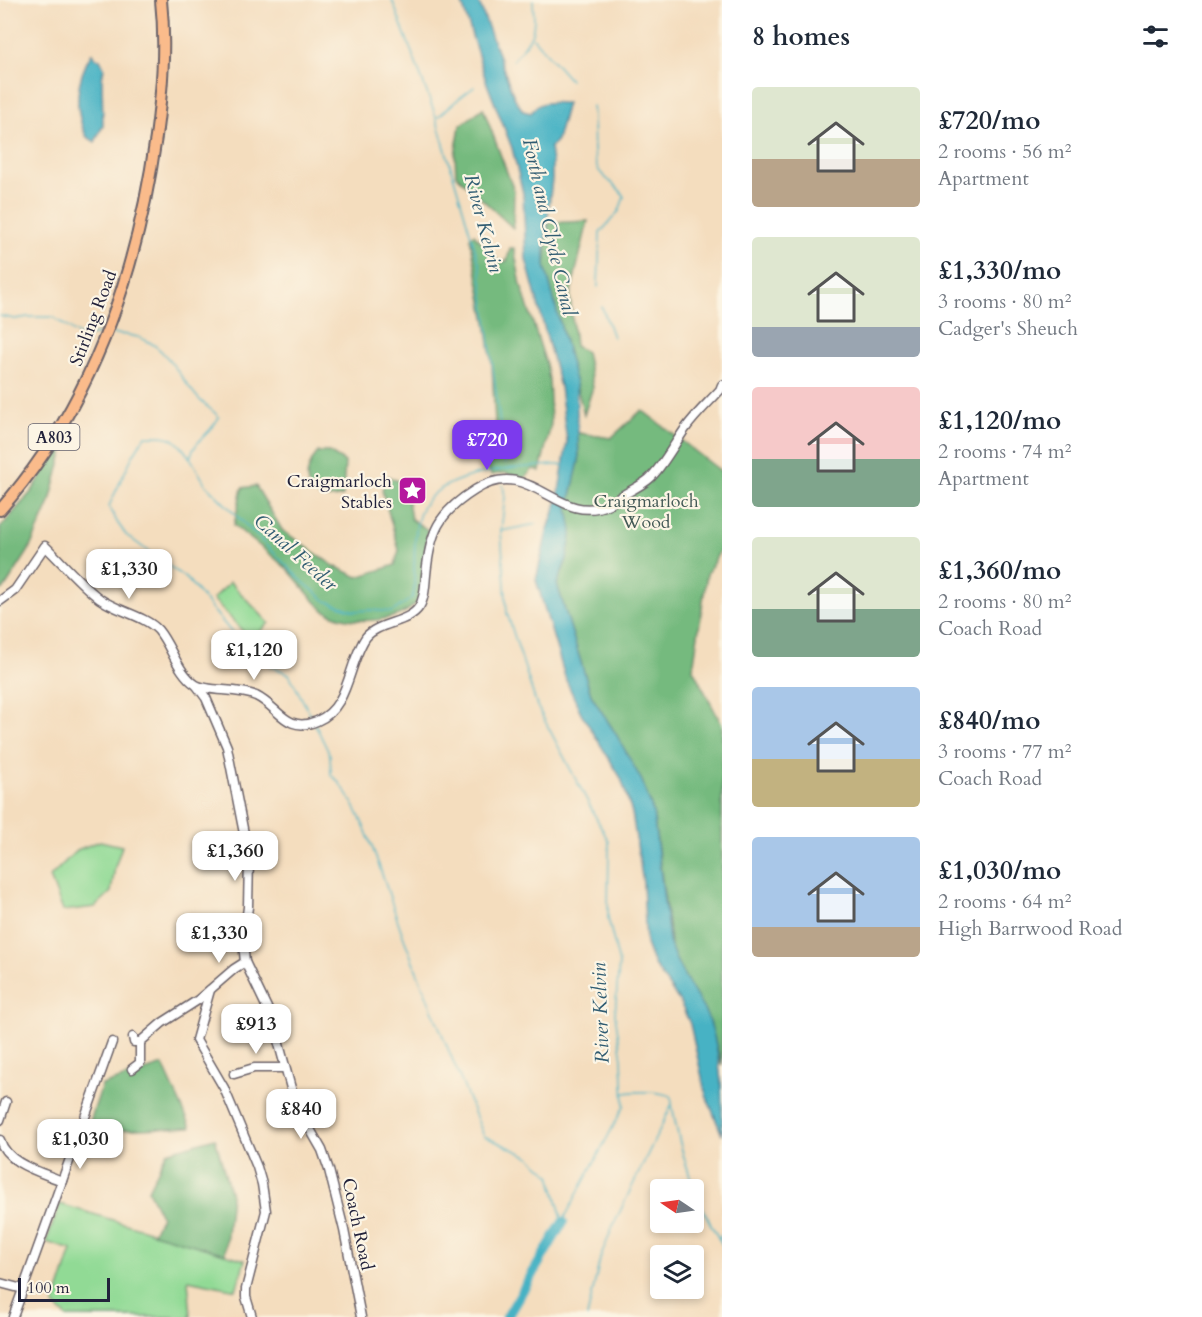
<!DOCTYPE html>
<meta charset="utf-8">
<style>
:root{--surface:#fff;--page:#f2f2f3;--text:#1f2937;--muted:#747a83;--accent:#7c3aed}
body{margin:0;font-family:Cardo,serif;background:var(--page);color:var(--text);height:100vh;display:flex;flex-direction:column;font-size:22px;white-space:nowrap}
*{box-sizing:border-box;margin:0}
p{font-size:20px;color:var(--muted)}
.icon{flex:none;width:33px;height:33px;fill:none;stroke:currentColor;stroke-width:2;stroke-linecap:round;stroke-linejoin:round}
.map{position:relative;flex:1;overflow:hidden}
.panel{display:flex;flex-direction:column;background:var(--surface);width:480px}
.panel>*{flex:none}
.needle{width:39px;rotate:283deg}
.tools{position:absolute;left:650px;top:1179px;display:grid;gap:12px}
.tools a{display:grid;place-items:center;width:54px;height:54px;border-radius:6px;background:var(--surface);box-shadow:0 3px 9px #0003;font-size:30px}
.scale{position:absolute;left:18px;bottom:15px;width:92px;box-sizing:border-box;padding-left:6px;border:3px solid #22223b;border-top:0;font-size:16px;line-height:21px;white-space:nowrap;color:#22223b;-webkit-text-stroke:4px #fcf5e5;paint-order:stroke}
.price{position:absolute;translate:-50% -51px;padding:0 14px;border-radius:12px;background:#fff;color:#222;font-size:20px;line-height:39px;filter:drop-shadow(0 2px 3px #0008)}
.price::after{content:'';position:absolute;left:50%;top:36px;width:18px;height:14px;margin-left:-9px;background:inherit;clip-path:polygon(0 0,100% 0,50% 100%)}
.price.current{background:var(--accent);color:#fff}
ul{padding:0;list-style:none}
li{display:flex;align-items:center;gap:18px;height:150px;padding:0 30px}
li span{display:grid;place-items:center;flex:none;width:168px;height:120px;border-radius:6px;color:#555}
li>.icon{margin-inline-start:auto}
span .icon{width:72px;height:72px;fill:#fffc;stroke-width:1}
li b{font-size:26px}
h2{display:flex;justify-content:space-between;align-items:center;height:72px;padding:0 30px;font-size:26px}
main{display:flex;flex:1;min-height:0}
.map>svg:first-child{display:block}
.green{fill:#91da95;stroke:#5a7e68;stroke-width:1.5}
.forest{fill:#74ba7e;stroke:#4b6e5c;stroke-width:1.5}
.water{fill:#46b2c4;stroke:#346a80;stroke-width:1.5}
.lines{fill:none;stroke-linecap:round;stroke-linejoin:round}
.stream{stroke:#46b2c4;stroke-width:1.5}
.river{stroke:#46b2c4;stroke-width:10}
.minor-casing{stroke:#6c6369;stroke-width:11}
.major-casing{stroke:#6c6369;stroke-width:14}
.minor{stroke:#fff;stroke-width:8}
.major{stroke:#fabb8b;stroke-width:10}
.labels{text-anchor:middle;stroke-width:4.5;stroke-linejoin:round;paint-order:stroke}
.shield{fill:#fcf5e5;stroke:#63616e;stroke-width:1.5}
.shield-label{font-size:16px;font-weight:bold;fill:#22223b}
.street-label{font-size:18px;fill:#22223b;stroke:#fcf5e5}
.poi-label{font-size:18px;fill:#22223b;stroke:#fcf5e5;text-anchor:end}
.park-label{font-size:18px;fill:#435956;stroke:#fcf5e5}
.water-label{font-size:20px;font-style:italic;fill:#305c72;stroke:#fcf5e5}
</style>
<main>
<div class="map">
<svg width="722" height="1317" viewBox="0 0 722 1317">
<rect width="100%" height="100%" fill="#fcf5e5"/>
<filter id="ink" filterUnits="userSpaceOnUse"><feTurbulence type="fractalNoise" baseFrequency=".0167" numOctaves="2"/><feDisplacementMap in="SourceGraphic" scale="12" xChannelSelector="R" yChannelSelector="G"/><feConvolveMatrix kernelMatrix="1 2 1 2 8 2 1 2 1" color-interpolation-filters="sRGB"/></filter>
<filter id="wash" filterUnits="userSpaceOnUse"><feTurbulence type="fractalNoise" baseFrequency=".008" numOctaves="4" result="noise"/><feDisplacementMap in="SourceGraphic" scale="24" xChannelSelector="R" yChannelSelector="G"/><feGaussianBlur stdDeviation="1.35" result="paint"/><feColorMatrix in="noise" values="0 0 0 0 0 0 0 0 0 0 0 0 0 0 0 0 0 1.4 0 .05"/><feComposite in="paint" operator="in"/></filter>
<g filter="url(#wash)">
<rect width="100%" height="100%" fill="#f4ddbe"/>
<!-- green -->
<g class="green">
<path d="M230,582L269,623L251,640L213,599Z"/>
<path d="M100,841L122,846L115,867L111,892L95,907L63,911L50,877L77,850Z"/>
<path d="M60,1204L245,1260L236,1290L188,1280L191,1317H67L54,1305L72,1250L46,1242Z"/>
</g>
<!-- forest -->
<g class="forest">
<path d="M483,108L514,191L513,228L456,175L455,155L460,126Z"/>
<path d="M588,221L570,296L575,346L586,352L593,387L584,415L545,266L549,223Z"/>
<path d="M474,234L500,263L507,261L510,248H514L521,285L546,364L549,379L551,424L540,471L533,469L524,479L505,473L491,475C483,461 484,437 495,424L492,365L486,322L470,237Z"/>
<path d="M642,410L722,472V547L707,574L693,669L722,725V1065L710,1023L672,953L653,812L642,781L591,695L557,584L567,559L568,508L579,461L578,433L611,438Z"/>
<path d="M69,431L49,505L28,552L4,589L0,590V528L32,491Z"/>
<path d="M318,452H329L345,462L343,496C307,506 297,478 318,452Z"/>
<path d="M387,476L405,484L411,519L428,530C426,543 422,596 417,602C399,624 351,625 327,612C315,606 298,579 287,569C270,553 251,540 234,525L242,488L256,486L282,530L334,566L358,577L395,565L399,550L382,490Z"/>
<path d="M163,1065L191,1127L87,1131L102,1085Z"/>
<path d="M215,1138L231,1195L225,1254L153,1233L161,1216L148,1190L167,1152Z"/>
</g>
<!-- water -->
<g class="water">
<path d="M461,0H478L514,97L523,111L531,113C539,99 553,103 567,103L557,140L550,148L552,163V179L545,242V266L576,384L579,461L568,508L572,531L567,559L557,584L591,695L616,734L642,781L653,812L669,940C677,971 697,993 710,1022C722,1057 722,1098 722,1135L706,1095L690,1024L680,1002L654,965L646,944L643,883L632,813L621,778L581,713L566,680L536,580L547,532L557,503L567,442L560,387L526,259L523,193L512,148L486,81Z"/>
<path d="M92,53L95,58L100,59L104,67L102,79L103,125L95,142L86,136C73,108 76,79 92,53Z"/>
</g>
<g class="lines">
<!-- stream -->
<g class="stream">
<path d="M392,0L435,114L480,266L505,464"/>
<path d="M533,38L570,80"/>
<path d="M513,60C535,34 535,34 533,0"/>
<path d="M592,106C595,124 591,154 598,169C604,180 619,185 624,197L619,211L600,233L598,287"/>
<path d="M438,117L457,100L474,87"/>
<path d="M602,307L613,337"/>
<path d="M0,316L15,319L28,317H53L80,336L101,334"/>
<path d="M112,334C162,332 170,366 198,398C204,405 213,410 219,417C210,435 195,439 190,458C174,435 172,436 145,436L132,457L109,506L117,522L126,535L188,580L252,657L289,674L313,720"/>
<path d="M191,459L206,485L303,582L326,601L354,611L370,610L392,612L412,598L414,591C415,568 412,528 422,508C443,469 526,466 564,465"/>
<path d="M503,485L505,497L501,531L507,613L537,706L609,842L608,918L619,963L615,1014L622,1059L624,1106L563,1221"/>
<path d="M501,531L537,524"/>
<path d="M315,724L330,755L331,775C363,799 389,900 405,941C430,1006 457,1071 484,1136L530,1157L550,1175L563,1222"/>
<path d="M672,1105C680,1152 694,1197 719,1239"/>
<path d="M722,1235L719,1239L722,1244"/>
<path d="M587,1317L600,1259L612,1228L672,1104L671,1096C656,1091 640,1091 624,1093"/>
</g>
<!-- river -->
<path class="river" d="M507,1317L563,1222"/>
</g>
</g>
<g filter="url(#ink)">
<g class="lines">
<defs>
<g id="minor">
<path d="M0,601L15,590L45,546C63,563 80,584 100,599C117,611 145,616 158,630C172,647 177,672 196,685C208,692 238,688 256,696C279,707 286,734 317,721C350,708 348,662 366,637C378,622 409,623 419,607C425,598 425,585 426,575C430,532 438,513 475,490C532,454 557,528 609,504C614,501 620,497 625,494C633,489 642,485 649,479C661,469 675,443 685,429C695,415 708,403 720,390L722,385"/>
<path d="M197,686L206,698L227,747L249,859L248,907L243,943L245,962L269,1012L276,1033L295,1103L322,1150L329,1170L344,1230L361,1317"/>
<path d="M210,990L196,1040L224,1088L257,1167L262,1184L266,1211L246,1289V1297L252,1317"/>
<path d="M133,1037L134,1042H140"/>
<path d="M140,1042L162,1023L198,1000L234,969L245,962"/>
<path d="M132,1069L140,1063V1042"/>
<path d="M234,1074L254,1068H285"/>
<path d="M0,1120L6,1102"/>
<path d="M0,1140C7,1164 41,1172 62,1181"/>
<path d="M0,1283L23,1289"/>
<path d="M13,1317L112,1042"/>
</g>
<path id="major" d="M0,510C92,406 137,273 156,137C162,91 166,46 161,0"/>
</defs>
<!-- minor casing -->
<use href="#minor" class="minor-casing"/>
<!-- major casing -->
<use href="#major" class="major-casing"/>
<!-- minor -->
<use href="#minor" class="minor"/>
<!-- major -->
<use href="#major" class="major"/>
</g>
</g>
<!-- icons -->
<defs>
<symbol id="sight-square" viewBox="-11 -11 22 22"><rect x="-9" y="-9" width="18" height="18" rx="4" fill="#b5179e" stroke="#fcf5e5"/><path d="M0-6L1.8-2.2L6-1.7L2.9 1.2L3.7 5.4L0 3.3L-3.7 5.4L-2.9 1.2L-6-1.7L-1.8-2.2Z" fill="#fff"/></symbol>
</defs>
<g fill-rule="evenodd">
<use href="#sight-square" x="396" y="474" width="33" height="33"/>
</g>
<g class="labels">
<!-- shield labels -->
<rect class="shield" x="28.5" y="424" width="51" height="26" rx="4.5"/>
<g class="shield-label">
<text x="54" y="443">A803</text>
</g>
<!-- street labels -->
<g class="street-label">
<text transform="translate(93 318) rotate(-69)" y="6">Stirling Road</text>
<text transform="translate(358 1224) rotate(78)" y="6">Coach Road</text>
</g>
<!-- poi labels -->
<g class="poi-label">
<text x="392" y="487">Craigmarloch<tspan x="392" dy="21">Stables</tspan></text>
</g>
<!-- park labels -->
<g class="park-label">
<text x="646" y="507">Craigmarloch<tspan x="646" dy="21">Wood</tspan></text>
</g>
<!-- water labels -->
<g class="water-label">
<text transform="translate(484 223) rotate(75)" y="7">River Kelvin</text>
<text transform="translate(550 227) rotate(77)" y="7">Forth and Clyde Canal</text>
<text transform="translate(296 552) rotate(42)" y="7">Canal Feeder</text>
<text transform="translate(600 1013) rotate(-92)" y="7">River Kelvin</text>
</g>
</g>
</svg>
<div class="tools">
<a><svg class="needle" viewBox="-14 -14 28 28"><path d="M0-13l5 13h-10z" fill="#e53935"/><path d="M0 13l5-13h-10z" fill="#747a83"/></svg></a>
<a><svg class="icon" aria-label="layers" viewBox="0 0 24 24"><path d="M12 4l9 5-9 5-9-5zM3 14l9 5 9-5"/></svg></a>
</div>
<div class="scale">100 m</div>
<b class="price current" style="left:487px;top:471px">£720</b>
<b class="price" style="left:129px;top:600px">£1,330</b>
<b class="price" style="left:254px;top:681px">£1,120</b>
<b class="price" style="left:235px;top:882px">£1,360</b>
<b class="price" style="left:219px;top:964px">£1,330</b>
<b class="price" style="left:256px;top:1055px">£913</b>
<b class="price" style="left:301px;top:1140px">£840</b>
<b class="price" style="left:80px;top:1170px">£1,030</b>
</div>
<section class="panel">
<h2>8 homes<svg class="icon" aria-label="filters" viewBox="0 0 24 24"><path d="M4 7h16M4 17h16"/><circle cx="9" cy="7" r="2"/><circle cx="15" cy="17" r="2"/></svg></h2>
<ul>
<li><span style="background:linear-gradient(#dfe7d0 60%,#b9a48a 0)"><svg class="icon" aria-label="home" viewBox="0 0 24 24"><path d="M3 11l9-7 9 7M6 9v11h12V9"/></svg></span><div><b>£720/mo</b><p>2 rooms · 56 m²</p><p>Apartment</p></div></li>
<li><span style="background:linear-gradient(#dfe7d0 75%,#9aa5b1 0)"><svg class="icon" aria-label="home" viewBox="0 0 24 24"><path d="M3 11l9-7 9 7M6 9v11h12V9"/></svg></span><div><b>£1,330/mo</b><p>3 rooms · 80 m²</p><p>Cadger's Sheuch</p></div></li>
<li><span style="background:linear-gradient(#f6c9c9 60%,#7fa58c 0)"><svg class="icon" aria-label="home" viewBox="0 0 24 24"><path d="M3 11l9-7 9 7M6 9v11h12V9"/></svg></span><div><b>£1,120/mo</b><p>2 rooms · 74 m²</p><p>Apartment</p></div></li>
<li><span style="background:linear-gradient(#dfe7d0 60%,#7fa58c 0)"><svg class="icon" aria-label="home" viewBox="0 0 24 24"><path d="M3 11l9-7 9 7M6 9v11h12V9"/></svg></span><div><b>£1,360/mo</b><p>2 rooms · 80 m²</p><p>Coach Road</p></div></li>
<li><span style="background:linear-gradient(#a9c7e8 60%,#c2b280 0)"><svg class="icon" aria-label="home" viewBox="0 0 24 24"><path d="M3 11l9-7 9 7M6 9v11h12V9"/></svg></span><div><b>£840/mo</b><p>3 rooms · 77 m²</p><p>Coach Road</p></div></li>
<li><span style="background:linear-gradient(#a9c7e8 75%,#b9a48a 0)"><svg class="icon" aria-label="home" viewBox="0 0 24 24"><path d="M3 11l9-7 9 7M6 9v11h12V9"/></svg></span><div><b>£1,030/mo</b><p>2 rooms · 64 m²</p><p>High Barrwood Road</p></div></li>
</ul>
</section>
</main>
